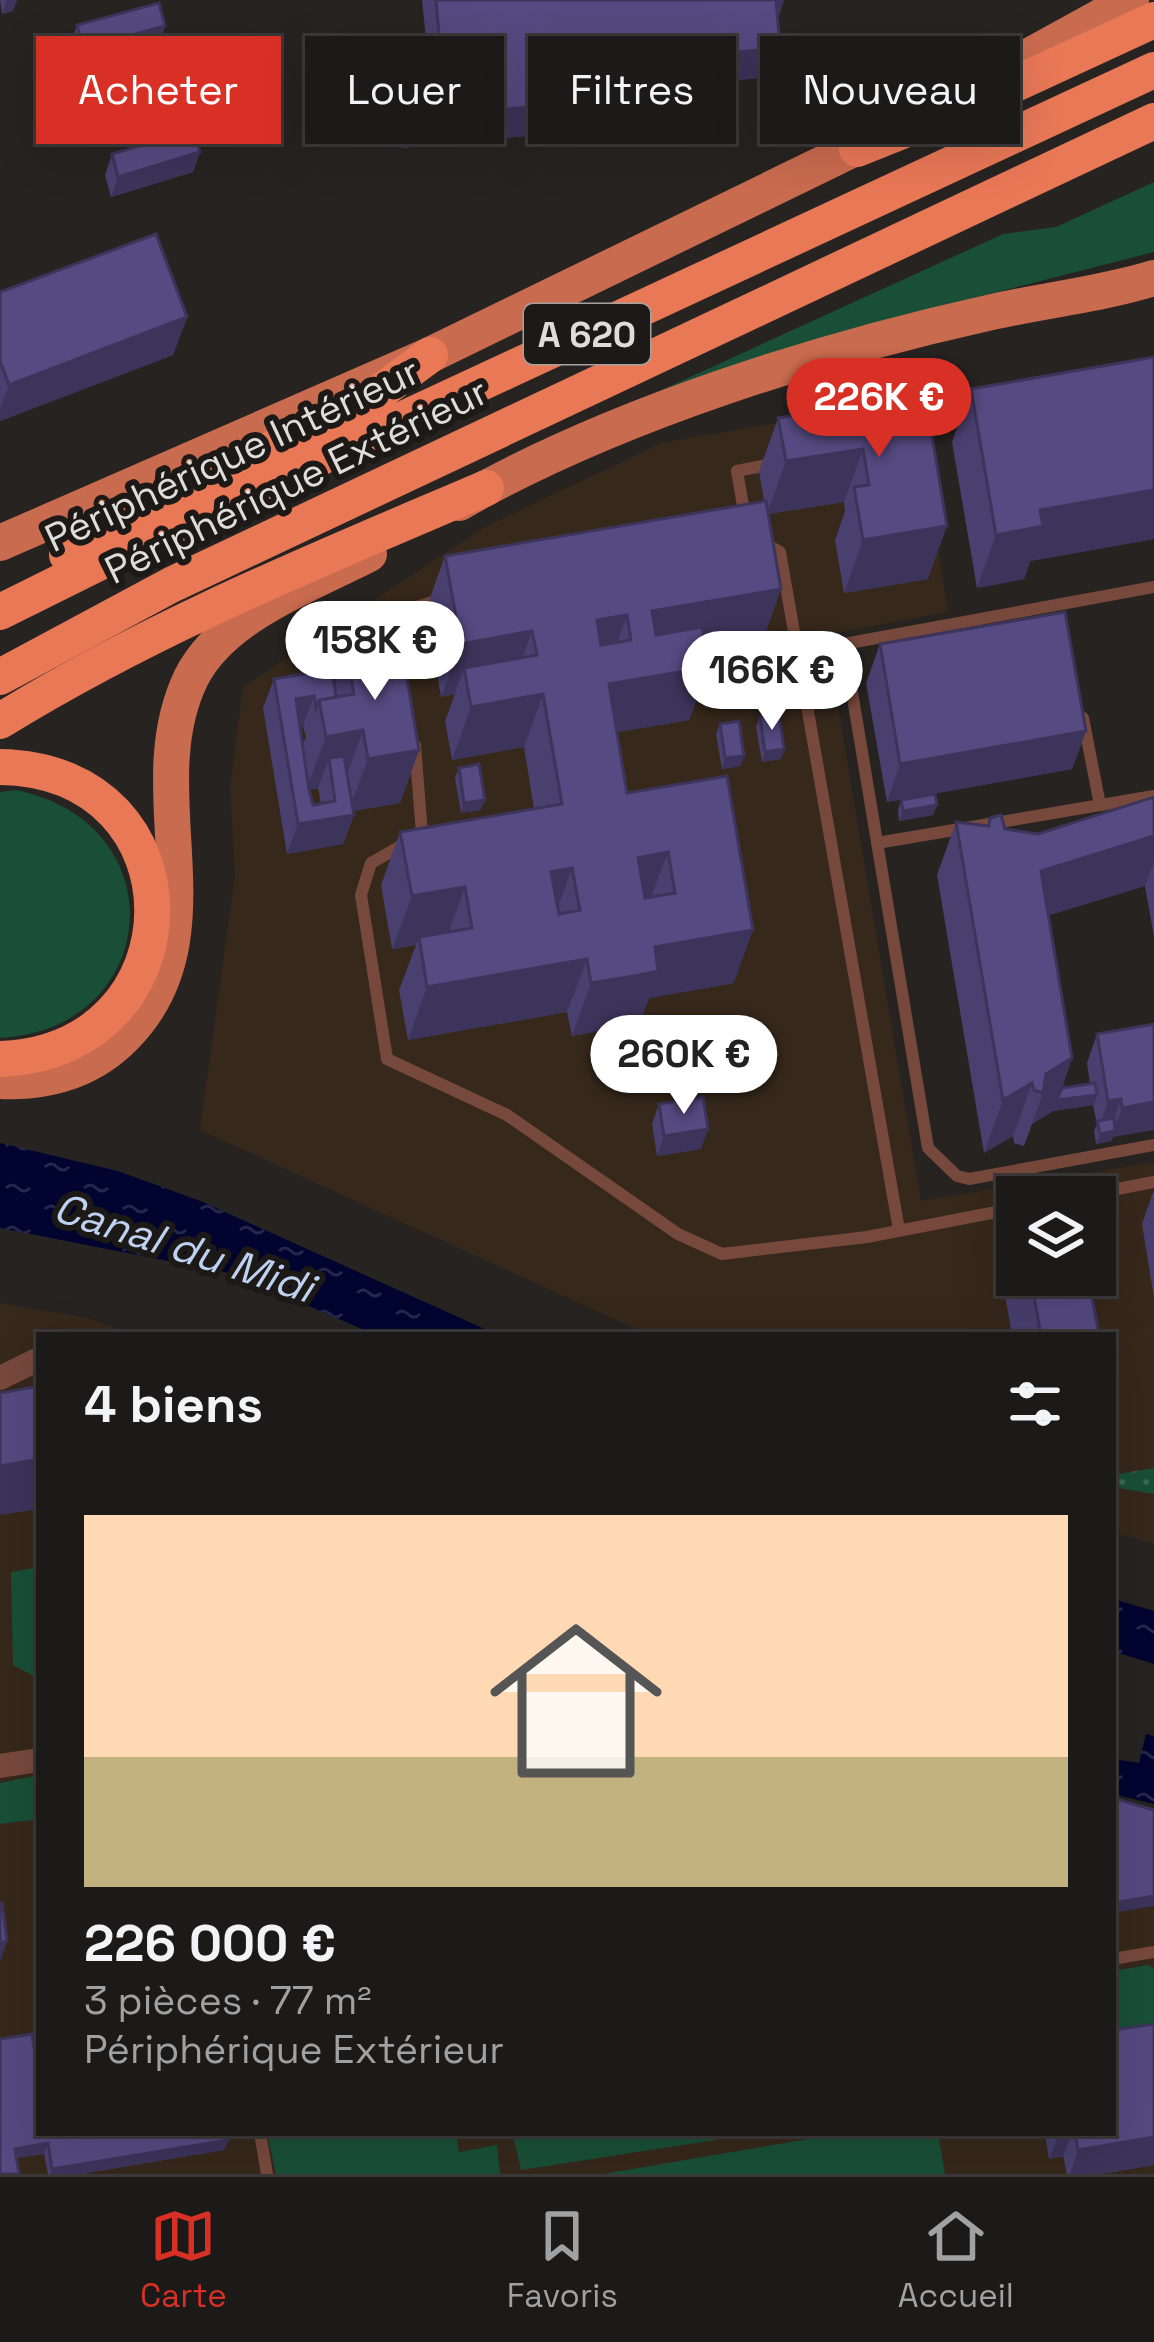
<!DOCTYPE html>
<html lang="fr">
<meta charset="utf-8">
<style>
:root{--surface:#1c1a19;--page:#252322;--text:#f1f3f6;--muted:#a0a1a2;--line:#3a3838;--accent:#d93025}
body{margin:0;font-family:"Space Grotesk",sans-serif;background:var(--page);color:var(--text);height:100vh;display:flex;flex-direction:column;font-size:45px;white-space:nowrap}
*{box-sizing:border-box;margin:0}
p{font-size:39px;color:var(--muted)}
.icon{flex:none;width:66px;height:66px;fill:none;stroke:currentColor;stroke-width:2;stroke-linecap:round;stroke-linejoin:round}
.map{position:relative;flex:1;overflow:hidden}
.panel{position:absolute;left:36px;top:1332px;width:1080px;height:804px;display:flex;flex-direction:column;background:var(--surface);border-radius:0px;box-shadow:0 12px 48px #0002,0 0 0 3px var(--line)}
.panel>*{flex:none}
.top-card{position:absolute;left:36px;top:36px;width:1083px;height:108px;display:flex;gap:24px}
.tools{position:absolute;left:996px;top:1176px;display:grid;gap:24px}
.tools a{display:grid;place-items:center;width:120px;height:120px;border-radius:0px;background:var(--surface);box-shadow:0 12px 48px #0002,0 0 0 3px var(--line);font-size:60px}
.price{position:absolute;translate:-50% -102px;padding:0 27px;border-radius:42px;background:#fff;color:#222;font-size:39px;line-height:78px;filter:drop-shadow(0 3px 6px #0008)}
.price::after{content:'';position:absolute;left:50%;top:72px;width:36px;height:27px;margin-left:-18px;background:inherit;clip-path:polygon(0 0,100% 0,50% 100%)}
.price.selected{background:var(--accent);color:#fff}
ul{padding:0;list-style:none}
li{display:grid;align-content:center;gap:24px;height:636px;padding:0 48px}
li+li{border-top:3px solid var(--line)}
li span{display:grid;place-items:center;height:372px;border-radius:0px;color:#555}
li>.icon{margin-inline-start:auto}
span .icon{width:216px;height:216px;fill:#fffc;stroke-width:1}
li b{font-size:51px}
h2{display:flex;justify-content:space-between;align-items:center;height:144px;padding:0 48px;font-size:51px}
.pill{padding:0 42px;border-radius:0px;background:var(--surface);box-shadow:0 12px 48px #0002,0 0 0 3px var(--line);font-size:42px;line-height:108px}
.pill.selected{background:var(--accent);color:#fff}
.tab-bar{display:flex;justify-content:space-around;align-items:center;height:168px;border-top:3px solid var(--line);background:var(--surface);font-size:33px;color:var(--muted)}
.tab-bar a{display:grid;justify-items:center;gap:6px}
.tab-bar .selected{color:var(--accent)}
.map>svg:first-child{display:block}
.education{fill:#36281b;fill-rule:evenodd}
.grass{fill:#194f37}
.garden{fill:url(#garden-dots)}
.water{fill:url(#water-ripples)}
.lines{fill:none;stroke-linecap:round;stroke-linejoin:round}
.lane{stroke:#77493c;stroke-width:12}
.street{stroke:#77493c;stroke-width:24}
.primary{stroke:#c96b4f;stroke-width:36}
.highway{stroke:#e97857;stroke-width:36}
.wall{fill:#49406f;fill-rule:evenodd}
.shaded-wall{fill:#3c345a}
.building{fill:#554a81;stroke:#3c345a;stroke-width:3;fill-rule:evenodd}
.labels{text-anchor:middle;stroke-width:12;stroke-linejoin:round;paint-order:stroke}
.shield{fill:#1d1917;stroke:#a5a2a0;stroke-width:3}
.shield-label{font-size:36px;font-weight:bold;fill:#dfdddb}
.street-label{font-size:39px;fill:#dfdddb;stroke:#1d1917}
.water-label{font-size:42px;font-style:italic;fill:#bed1f0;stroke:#1d1917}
</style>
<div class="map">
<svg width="1154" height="2174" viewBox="0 0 1154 2174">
<defs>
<pattern id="garden-dots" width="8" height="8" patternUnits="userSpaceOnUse" patternTransform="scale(3)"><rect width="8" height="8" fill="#194f37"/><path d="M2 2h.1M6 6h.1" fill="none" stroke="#3a6853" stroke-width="1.8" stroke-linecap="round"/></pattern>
<pattern id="water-ripples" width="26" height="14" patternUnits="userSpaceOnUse" patternTransform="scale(3)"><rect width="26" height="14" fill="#00042f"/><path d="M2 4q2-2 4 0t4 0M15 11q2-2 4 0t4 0" fill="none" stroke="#25284d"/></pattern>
</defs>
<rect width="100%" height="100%" fill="#262321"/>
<!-- education -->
<g class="education">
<path d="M914,399L948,612L826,635L921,1201L1154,1162V1544L1113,1532V1335H649L200,1130L235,875L230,788L243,687L485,527L661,443ZM1017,1197H1095V1275H1017Z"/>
<path d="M0,1303L87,1318L137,1335H39V2133H1113V1798L1154,1808V2174H0Z"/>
</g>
<!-- grass -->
<g class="grass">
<path d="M1154,182V252L848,330L620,409L1003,234L1056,227Z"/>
<path d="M16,790C178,823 162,1029 0,1038V792Z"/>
<path d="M39,1567V1679L13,1665L11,1572Z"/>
<path d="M39,1775V1819L0,1824V1783Z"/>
<path d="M1148,1965L1154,1968V2024L1113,2051V1971Z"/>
<path d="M267,2133H456L459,2152L497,2145L500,2174H276Z"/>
<path d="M547,2133H760L521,2170L514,2140Z"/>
<path d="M843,2133H938L945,2174H603Z"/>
</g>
<!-- garden -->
<path class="garden" d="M1154,1468V1494L1113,1487V1475Z"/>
<!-- water -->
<g class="water">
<path d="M0,1143L118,1171L203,1202L498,1335H376L234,1274L0,1228Z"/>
<path d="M1113,1599L1154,1611V1664L1113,1651Z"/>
<path d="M1146,1734L1154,1736V1804L1113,1794V1759L1139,1763Z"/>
</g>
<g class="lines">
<!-- lane -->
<g class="lane">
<path d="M745,517L737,471L777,463"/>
<path d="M760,541L780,552L899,1230"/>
<path d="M1154,587L844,644L928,1148L957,1176L969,1179L1154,1145"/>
<path d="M405,671L400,621L404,611L445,598"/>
<path d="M1083,718L1100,805"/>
<path d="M415,745L422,834L371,863L361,895L387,1059L507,1115L678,1234L722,1254L867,1237L1017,1208"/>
<path d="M877,843L1154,796"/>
<path d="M1076,1197L1154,1182"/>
<path d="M1113,1959L1154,1952"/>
<path d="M260,2133L267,2174"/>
</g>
<!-- street -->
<g class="street">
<path d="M0,1378L39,1359"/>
<path d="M0,1766L39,1760"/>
</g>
<!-- primary -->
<g class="primary">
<path d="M975,86L1131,0"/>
<path d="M459,503C613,415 820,350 992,312C1046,300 1102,294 1154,278"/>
<path d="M0,543L430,355L884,134"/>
<path d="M0,1081C47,1083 91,1071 125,1036C225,934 135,794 191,678C222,615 311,584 369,554"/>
</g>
<!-- highway -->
<g class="highway">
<path d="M857,149L987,97L1154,20"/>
<path d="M67,555L376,395L430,355"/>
<path d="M0,612L173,526L1154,70"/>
<path d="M0,677L171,585L1154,121"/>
<path d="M0,721C154,626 320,559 486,488"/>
<path d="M0,767C205,770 201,1052 0,1059"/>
</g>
</g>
<!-- wall -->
<g class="wall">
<path d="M0,0H17L13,11L2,14Z"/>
<path d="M422,0H784L778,19L780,48L769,77L729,81L730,88L719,117L402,148L400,126L411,96L431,87Z"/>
<path d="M77,25L165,26L158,46L76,68L70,45Z"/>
<path d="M96,88L175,110L95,133L88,108Z"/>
<path d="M200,152L193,172L111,197L105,175L112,154Z"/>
<path d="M0,292L187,317L173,355L0,421Z"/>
<path d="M971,389L1154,539L1030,561L1024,579L977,588L952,442Z"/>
<path d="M925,393L928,579L844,593L835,540L845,511L844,502L768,514L781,589L762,642L706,652L709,667L689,720L617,732L627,793L727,776L734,983L649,998L639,1024L620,1027L572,1036L567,1012L408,1040L399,990L416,945L392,949L381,885L400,832L534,809L524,747L452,760L445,721L455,694L441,697L426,609L445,556L764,501L759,471L778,418Z"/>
<path d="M350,617L389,645L419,750L400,803L353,811L354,815L343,844L287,854L263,708L274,679L334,685L345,655L342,637ZM300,726H303L306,737L302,746ZM318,788L321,804L313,805L309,790Z"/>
<path d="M880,644L1086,731L1072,769L887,802L866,683Z"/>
<path d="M760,717L781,759L762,762L756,727Z"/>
<path d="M720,724L741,766L722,769L716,734Z"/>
<path d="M459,768L481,810L461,813L455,778Z"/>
<path d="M1154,797V937L1145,886L1048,915L1072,1058L1062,1088L1090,1084L1087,1063L1097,1034L1154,1024L1111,1141L1096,1144L1094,1131L1097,1124L1093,1105L1053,1111L1032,1124L1024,1146L1014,1143L1013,1136L984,1153L937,875L956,822L987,826L990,818L1005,829L1038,834Z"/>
<path d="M901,800L937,805L933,815L899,821L898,810Z"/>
<path d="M659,1104L701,1149L657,1156L652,1124Z"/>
<path d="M1154,1190V1298L1142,1224Z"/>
<path d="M1017,1196V1275H1088L1099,1335H1012L997,1249Z"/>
<path d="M39,2133L228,2140L224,2150L81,2174H48L44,2154L16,2158L0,2174Z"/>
<path d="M1045,2133H1113L1154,2165L1101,2174H1067L1063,2156L1049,2159Z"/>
</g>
<!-- shaded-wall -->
<g class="shaded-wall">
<path d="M7,0H17L13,11L2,14Z"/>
<path d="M776,0H784L774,28Z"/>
<path d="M165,26L158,46L76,68L83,48Z"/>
<path d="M780,48L769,77L716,82L726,53Z"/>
<path d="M730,88L719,117L402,148L413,118Z"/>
<path d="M183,90L175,110L95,133L103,113Z"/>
<path d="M200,152L193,172L111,197L118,177Z"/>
<path d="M187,317L173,355L0,421V409L9,385Z"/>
<path d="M863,449L844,502L767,514L786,461Z"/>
<path d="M1154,490V539L1030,561L1024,579L977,588L996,535L1040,510Z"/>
<path d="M947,526L928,579L844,593L863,540Z"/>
<path d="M781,589L762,642L633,664L652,611Z"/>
<path d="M627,615L608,668L578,673L597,620Z"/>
<path d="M532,631L513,684L464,668L455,694L441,697L461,644Z"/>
<path d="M709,667L689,720L589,737L609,684Z"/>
<path d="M543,694L524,747L452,760L471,707Z"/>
<path d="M314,696L303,726L285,729L296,699Z"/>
<path d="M363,730L344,783L329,758L318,788L306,790L326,737Z"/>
<path d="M1086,731L1072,769L887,802L900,764Z"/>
<path d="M784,749L781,759L762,762L765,752Z"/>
<path d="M419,750L400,803L348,812L368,759Z"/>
<path d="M744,756L741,766L722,769L725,758Z"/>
<path d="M485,800L481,810L461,813L464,803Z"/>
<path d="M937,805L933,815L899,821L903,811Z"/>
<path d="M354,815L343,844L287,854L298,824Z"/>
<path d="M1154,836V862L1145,886L1021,924L986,882Z"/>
<path d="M668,852L648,905L619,911L638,858Z"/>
<path d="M572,868L553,921L551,872Z"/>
<path d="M465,887L446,940L419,937L416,945L392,949L412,896Z"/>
<path d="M753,930L734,983L649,998L639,1024L572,1036L591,983L655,947Z"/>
<path d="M587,959L567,1012L408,1040L427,987Z"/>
<path d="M1072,1058L1057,1100L1097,1095L1094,1105L1053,1111L1032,1124L1043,1093L1046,1074Z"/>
<path d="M1032,1083L1013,1136L984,1153L1003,1100Z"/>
<path d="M1121,1099L1111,1128L1098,1131L1108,1101Z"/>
<path d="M1154,1102V1130L1113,1137L1111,1141L1096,1144L1100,1134L1113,1131L1122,1108Z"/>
<path d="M708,1129L701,1149L657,1156L664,1136Z"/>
<path d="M39,1459V1509L0,1515V1466Z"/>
<path d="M1154,1896V1906L1113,1913V1903Z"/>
<path d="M7,1941L0,1962V1943Z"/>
<path d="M1059,2133H1072L1063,2156L1049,2159Z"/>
<path d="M1154,2137V2165L1101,2174H1070L1078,2150Z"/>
<path d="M228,2140L224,2150L81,2174H51L52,2169Z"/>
<path d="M48,2143L44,2154L11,2159L15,2149Z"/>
</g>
<!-- building -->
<g class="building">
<path d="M436,0H776L780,48L726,53L730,88L413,118L411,96L443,80Z"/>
<path d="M159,3L165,26L83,48L77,25Z"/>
<path d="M176,65L183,90L103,113L96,88Z"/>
<path d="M193,130L200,152L118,177L112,154Z"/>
<path d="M156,234L187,317L9,385L0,361V292Z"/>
<path d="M1154,357V490L1040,510L1043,526L996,535L971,389Z"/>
<path d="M925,393L947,526L863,540L854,487L869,485L863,449L786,461L778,418Z"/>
<path d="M766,501L781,589L652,611L656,635L702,627L709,667L609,684L627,793L727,776L753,930L655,947L658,971L640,975L591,983L587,959L427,987L419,937L472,928L465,887L412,896L400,832L562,804L543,694L471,707L464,668L537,655L532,631L461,644L445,556ZM627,615L631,640L601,645L597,620ZM668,852L675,893L645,898L638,858ZM572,868L580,910L559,914L551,872Z"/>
<path d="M384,612L389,645L355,650L350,617Z"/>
<path d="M1065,612L1086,731L900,764L880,644Z"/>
<path d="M401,643L419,750L368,759L363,730L326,737L319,700L354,694L346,652Z"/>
<path d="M332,669L336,697L319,700L316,708L314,696L296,699L309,790L313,805L335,801L329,758L344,756L354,815L298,824L274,679Z"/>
<path d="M779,714L784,749L765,752L760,717Z"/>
<path d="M739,721L744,756L725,758L720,724Z"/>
<path d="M479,764L485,800L464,803L459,768Z"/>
<path d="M935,794L937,805L903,811L901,800Z"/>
<path d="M1154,797V836L1041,871L1072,1058L1046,1074L1043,1093L1034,1090L1032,1083L1003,1100L956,822L989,826L990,818L1001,815L1005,829L1038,834Z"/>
<path d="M1154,1024V1102L1122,1108L1121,1099L1108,1101L1097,1034Z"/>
<path d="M1095,1083L1097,1095L1057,1100L1062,1088Z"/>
<path d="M703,1097L708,1129L664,1136L659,1104Z"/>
<path d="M1114,1118L1115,1131L1100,1134L1097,1121Z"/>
<path d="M1073,1186L1075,1197L1017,1198V1196Z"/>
<path d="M1030,1275H1088L1099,1335H1041Z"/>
<path d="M39,1386V1459L0,1466V1393Z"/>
<path d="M1113,1798L1154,1810V1896L1113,1903Z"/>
<path d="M2,1903L7,1941L0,1943V1904Z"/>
<path d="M1154,2024V2137L1078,2150L1075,2133H1113V2030Z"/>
<path d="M32,2034L39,2080V2133H227L228,2140L52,2169L48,2143L15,2149L19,2174H0V2039Z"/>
</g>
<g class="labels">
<!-- shield labels -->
<rect class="shield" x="524" y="304" width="126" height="60" rx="9"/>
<g class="shield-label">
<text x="587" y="347">A 620</text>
</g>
<!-- street labels -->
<g class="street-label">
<text transform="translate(232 454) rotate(-25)" y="14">Périphérique Intérieur</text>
<text transform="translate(296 480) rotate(-26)" y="14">Périphérique Extérieur</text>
</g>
<!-- water labels -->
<g class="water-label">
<text transform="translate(184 1247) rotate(18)" y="15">Canal du Midi</text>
</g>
</g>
</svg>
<div class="tools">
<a><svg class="icon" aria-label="layers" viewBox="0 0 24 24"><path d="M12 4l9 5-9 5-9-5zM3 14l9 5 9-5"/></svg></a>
</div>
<b class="price selected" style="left:879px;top:460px">226K €</b>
<b class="price" style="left:375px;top:703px">158K €</b>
<b class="price" style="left:772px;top:733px">166K €</b>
<b class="price" style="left:684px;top:1117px">260K €</b>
<div class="top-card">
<a class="pill selected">Acheter</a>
<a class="pill">Louer</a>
<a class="pill">Filtres</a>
<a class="pill">Nouveau</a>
</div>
<section class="panel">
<h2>4 biens<svg class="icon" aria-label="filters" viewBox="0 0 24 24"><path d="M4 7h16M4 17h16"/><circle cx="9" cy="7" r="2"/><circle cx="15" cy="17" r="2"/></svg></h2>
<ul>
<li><span style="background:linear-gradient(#ffd9b3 65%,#c2b280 0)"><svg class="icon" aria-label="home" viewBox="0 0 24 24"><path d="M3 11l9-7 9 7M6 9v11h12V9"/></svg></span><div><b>226 000 €</b><p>3 pièces · 77 m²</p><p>Périphérique Extérieur</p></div></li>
</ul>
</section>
</div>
<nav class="tab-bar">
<a class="selected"><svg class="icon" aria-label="map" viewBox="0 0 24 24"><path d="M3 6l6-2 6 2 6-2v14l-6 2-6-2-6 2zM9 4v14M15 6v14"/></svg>Carte</a>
<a><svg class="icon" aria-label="saved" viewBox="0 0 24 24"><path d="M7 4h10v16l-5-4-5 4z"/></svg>Favoris</a>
<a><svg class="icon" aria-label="home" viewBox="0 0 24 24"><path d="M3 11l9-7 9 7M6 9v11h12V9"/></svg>Accueil</a>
</nav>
